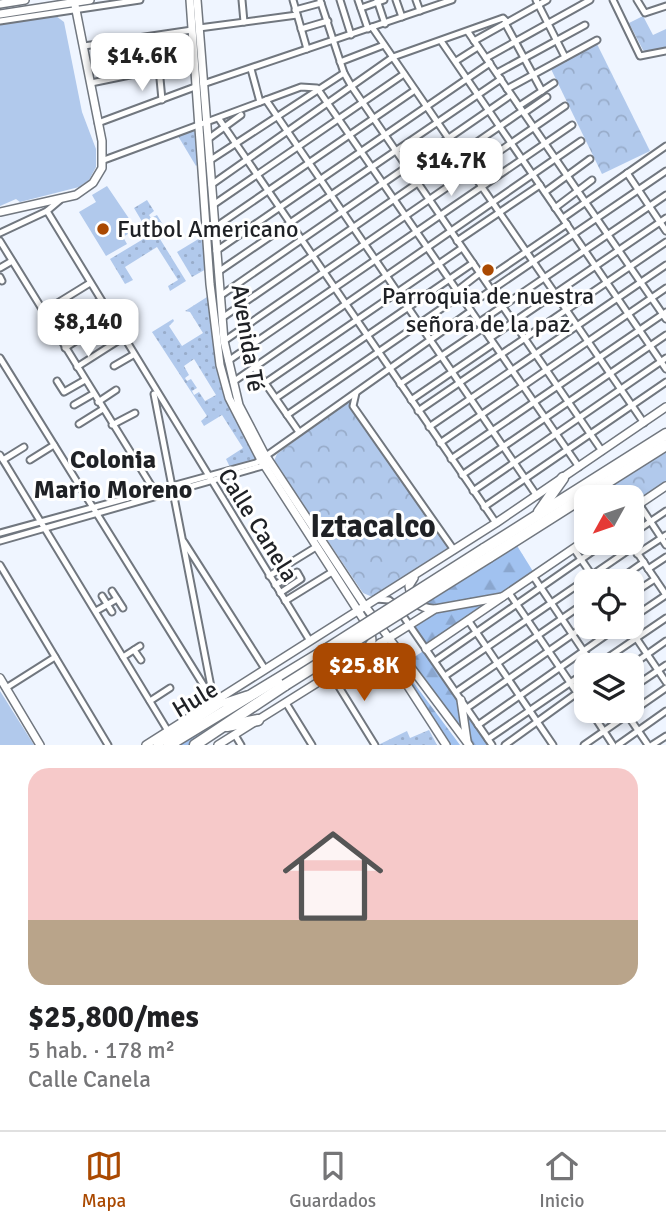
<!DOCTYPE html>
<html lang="es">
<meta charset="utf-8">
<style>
:root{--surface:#fff;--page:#f2f2f2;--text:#202124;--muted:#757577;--line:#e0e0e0;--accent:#aa4901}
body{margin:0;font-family:Signika,sans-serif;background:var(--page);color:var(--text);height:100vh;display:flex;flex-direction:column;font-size:26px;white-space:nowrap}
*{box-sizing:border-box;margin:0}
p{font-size:23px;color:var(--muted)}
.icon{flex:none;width:38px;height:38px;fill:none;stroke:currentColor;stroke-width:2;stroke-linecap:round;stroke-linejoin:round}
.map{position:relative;height:745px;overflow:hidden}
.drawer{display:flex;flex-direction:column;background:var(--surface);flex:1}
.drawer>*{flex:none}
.needle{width:46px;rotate:230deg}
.tools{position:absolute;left:574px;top:485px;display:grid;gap:14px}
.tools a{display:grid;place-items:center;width:70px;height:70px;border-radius:14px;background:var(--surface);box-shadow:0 4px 10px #0003;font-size:35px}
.price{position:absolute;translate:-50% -60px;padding:0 16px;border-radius:14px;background:#fff;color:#222;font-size:23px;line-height:46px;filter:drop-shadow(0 2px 4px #0008)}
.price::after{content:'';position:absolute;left:50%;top:42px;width:21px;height:16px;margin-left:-10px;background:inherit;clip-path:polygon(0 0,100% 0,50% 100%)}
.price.on{background:var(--accent);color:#fff}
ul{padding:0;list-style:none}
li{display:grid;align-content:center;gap:14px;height:371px;padding:0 28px}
li span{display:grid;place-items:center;height:217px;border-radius:21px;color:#555}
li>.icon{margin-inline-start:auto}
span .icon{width:126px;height:126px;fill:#fffc;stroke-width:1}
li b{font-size:30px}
.tab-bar{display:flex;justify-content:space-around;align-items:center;height:98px;border-top:2px solid var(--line);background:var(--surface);font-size:19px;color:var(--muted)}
.tab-bar a{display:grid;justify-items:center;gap:4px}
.tab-bar .on{color:var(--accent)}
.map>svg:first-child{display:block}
.grass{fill:url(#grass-dots);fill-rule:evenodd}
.forest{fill:url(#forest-firs)}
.park{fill:url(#park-crowns)}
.garden{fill:#b1c9ec}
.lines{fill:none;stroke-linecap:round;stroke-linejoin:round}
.minor-casing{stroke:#71777f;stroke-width:9}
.major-casing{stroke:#71777f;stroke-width:10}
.highway-casing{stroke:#71777f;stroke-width:13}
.minor{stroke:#fff;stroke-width:5}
.major{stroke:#fff;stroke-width:7}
.highway{stroke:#fff;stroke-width:10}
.highway-bridge-casing{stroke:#71777f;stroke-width:13;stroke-linecap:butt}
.highway-bridge{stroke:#fff;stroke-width:10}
.poi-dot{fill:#aa4901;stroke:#fff;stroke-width:2.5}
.labels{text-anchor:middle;stroke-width:6;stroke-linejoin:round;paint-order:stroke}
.poi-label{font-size:24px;fill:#1f2125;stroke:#fff;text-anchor:start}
.street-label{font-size:24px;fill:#1f2125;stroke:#fff}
.neighbourhood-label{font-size:26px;font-weight:bold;fill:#1f2125;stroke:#fff}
.district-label{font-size:32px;font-weight:bold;fill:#1f2125;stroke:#fff}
</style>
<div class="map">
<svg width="666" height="745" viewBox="0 0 666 745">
<defs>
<pattern id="grass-dots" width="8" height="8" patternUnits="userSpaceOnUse" patternTransform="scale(1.75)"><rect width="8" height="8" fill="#b1c9ec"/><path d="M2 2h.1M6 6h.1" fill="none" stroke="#98acca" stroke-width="1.8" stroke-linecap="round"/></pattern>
<pattern id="forest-firs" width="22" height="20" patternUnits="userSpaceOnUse" patternTransform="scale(1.75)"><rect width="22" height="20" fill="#a1c2f0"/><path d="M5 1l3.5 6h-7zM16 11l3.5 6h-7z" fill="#8aa6ce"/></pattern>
<pattern id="park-crowns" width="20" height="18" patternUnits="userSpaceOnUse" patternTransform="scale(1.75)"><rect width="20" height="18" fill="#b1c9ec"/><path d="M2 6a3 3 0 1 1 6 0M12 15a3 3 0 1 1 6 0" fill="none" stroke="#98acca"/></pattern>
</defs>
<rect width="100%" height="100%" fill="#eff5ff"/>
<!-- grass -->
<g class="grass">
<path d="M195,130L199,163L196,166L178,136Z"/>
<path d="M147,200L154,211L149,215L151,218L157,215L168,233L160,239L186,281L170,291L168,286L178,280L157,247L125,267L133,280L125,284L110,259L150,235L134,208Z"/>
<path d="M205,235L208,268L192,277L177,252Z"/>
<path d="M207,297C216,359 224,405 257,459L230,467L226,459L243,448L222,415L204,426L201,421L207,416L152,332L173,319L174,321L169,326L182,346L203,333L190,312L185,311ZM194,359L216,395L205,401L199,392L194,395L192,391L197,388L191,379L187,381L185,378L189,375L184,366Z"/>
<path d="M429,730L437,745H378L407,731L410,738Z"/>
</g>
<!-- forest -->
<g class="forest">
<path d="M516,544L534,573L508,592L448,602L431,610L420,605Z"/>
<path d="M494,601L428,648L413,626L436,611Z"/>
<path d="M360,633L191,745H180Z"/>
<path d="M425,650L460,700L465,734L408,661Z"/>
<path d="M393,655L460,745H448L399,670L402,668Z"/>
<path d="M463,705L490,745H472L468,739Z"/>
</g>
<!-- park -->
<g class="park">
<path d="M643,16L653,35L666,29V48L647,52L643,50L629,23Z"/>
<path d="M596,42L650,151L602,174L550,67Z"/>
<path d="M351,399L352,407L450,549L375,598L363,593L274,461L277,454Z"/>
<path d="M666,448V483L640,501L636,500L632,506V497H613L606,486Z"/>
</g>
<!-- garden -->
<g class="garden">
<path d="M56,16L64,22L82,112L96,149V167L89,180L79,187L20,202L16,199L0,206V25Z"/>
<path d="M107,186L130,220L118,229L131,221L136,229L123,237L127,244L106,256L79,212L96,202L92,195Z"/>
<path d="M0,691L34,745H0Z"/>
</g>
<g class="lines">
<defs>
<g id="minor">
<path d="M242,0L244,22"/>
<path d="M293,0L307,49"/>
<path d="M320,0L344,73L352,87L602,451"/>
<path d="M340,0L351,35"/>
<path d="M358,0L368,29"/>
<path d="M377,0L385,24"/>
<path d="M396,0L402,17"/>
<path d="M416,0L420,11"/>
<path d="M536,0L565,57"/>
<path d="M613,0L640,56L666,51"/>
<path d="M637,0L645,13L666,6"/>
<path d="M361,8L384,0"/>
<path d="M295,10L321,3"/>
<path d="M0,21L140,0"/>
<path d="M505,23L542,91"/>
<path d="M372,27L644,423"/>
<path d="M199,28L297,15"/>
<path d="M301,29L328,21"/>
<path d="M468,32L666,319"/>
<path d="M156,36L162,100"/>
<path d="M441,41L666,369"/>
<path d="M474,41L547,0"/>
<path d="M84,46L192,30"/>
<path d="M486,58L590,0"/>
<path d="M456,61L478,47"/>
<path d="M340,62L384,45"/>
<path d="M251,69L260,102"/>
<path d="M497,73L585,25"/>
<path d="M91,83L159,69"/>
<path d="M203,84L452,0"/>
<path d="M507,89L597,40"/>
<path d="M266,100L537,496"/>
<path d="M519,106L554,83"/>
<path d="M524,113L547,97"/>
<path d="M219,119L496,523"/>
<path d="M98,123L195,87"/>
<path d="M208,139L241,115"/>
<path d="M104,160L301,87L317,88L579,467"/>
<path d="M209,161L344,73"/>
<path d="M627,173L666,231"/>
<path d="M211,185L393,57L503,18L507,22"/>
<path d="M545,192L590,159"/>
<path d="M213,205L404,74"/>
<path d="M555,208L592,180"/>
<path d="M47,211L310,641"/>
<path d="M563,218L666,146"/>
<path d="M214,228L415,90"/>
<path d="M0,233L47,211L60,200"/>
<path d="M0,241L154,490"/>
<path d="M457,241L540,185"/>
<path d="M216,251L490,63"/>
<path d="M0,268L12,261"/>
<path d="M218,272L501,79"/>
<path d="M0,277L2,281"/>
<path d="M485,280L567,224"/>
<path d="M458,290L480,273"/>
<path d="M220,296L511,95"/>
<path d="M468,306L666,171"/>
<path d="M43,312L90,283"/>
<path d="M222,318L522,111"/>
<path d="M478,323L666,195"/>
<path d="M54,329L101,300"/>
<path d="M490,338L666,218"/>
<path d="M224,341L565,106"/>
<path d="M65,348L112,318"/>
<path d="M0,358L214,702"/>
<path d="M228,361L572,125"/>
<path d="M114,366L133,355"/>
<path d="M77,367L124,337"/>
<path d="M254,367L299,432"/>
<path d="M57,381L64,392L85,380"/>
<path d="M233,382L581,141"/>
<path d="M265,383L462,248"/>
<path d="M400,384L483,328"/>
<path d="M356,393L353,406L454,550"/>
<path d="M154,394L213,697"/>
<path d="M276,398L473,263"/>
<path d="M411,400L493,344"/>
<path d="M98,402L116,390"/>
<path d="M74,405L93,394"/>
<path d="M418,411L666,242"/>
<path d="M287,415L461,295"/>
<path d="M79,424L103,409"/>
<path d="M112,425L135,413"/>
<path d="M429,427L666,265"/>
<path d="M440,443L666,288"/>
<path d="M0,455L168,731"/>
<path d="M451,459L666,312"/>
<path d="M3,460L24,447"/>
<path d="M30,460L54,445"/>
<path d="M462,475L666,335"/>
<path d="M473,491L666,358"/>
<path d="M639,504L666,545"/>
<path d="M484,507L666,382"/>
<path d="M0,533L256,463L471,311"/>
<path d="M632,534L666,511"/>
<path d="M0,541L266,465"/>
<path d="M184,542L265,669"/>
<path d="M630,542L666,595"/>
<path d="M574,549L596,581"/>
<path d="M637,554L666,535"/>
<path d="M0,565L108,745"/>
<path d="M648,569L666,557"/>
<path d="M269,576L316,547"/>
<path d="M533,576L593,665"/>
<path d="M617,581L644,562"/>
<path d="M275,585L297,572L301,579L280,593"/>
<path d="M112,591L123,608"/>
<path d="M509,593L586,706"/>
<path d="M632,594L655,579"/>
<path d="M102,596L112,612"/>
<path d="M376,599L389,600L395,605"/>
<path d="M285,601L332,572"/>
<path d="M96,611L117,599"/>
<path d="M401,613L492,745"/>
<path d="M632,618L666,595"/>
<path d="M468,620L553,745"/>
<path d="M628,626L666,682"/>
<path d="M134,650L141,660"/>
<path d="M123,657L140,646"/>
<path d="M435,661L606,542"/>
<path d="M597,665L666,618"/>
<path d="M632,665L666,641"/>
<path d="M331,674L375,745"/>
<path d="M445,676L633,547"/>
<path d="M6,688L55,657"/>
<path d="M632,688L666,665"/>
<path d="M456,692L586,602"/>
<path d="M150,701L170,688"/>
<path d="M286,703L312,745"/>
<path d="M467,708L586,625"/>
<path d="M590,710L613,745"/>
<path d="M624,710L648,745"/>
<path d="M478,725L619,626"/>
<path d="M235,735L241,745"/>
<path d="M488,739L586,672"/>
<path d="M505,745L577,693"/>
<path d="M584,745L666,688"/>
<path d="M618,745L666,711"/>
<path d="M652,745L666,736"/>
</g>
<g id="major">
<path d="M190,0L210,284L220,365L229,398L261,460L371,631L372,641L362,655"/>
<path d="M197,0L224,341L239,405L264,453L365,606L469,745"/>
<path d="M0,4L25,0"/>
<path d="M0,14L90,0"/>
<path d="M0,212L76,195L93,183L102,168V141L74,0"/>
<path d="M632,509L666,486"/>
<path d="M414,578L409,586C411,602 419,608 434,609"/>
<path d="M380,643L446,745"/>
<path d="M426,649L586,540"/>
<path d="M0,678L40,745"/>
<path d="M461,700L467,741"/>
<path d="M146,745L496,523L666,407"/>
<path d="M157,745L220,704L247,695"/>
<path d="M218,745L435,609L502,597"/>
</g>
<g id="highway">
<path d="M539,512L563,478"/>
<path d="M484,549L666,434"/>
<path d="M489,557L666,445"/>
<path d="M227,726L258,720"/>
<path d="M169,745L327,649"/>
<path d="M195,745L285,685"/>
</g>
</defs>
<!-- minor casing -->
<use href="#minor" class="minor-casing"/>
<!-- major casing -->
<use href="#major" class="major-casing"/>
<!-- highway casing -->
<use href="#highway" class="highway-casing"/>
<!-- minor -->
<use href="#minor" class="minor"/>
<!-- major -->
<use href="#major" class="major"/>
<!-- highway -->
<use href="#highway" class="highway"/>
<defs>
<g id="highway-bridge">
<path d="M327,649L484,549"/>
<path d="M285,685L489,557"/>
</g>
</defs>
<!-- highway-bridge casing -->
<use href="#highway-bridge" class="highway-bridge-casing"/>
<!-- highway-bridge -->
<use href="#highway-bridge" class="highway-bridge"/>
</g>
<!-- markers -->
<g class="poi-dot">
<circle cx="103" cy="229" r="7"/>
<circle cx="488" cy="270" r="7"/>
</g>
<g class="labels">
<!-- poi labels -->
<g class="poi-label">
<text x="117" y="237">Futbol Americano</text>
<text x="488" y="304" text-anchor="middle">Parroquia de nuestra<tspan x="488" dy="28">señora de la paz</tspan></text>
</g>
<!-- street labels -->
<g class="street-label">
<text transform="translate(248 338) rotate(81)" y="8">Avenida Té</text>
<text transform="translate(258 525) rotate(58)" y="8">Calle Canela</text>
<text transform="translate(195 699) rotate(-31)" y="8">Hule</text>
</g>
<!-- neighbourhood labels -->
<g class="neighbourhood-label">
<text x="113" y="468">Colonia<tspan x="113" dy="30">Mario Moreno</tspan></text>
</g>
<!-- district labels -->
<g class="district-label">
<text x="373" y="537">Iztacalco</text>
</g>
</g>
</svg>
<div class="tools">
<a><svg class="needle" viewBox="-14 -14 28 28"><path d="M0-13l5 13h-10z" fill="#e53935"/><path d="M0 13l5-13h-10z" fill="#757577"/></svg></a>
<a><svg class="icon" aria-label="locate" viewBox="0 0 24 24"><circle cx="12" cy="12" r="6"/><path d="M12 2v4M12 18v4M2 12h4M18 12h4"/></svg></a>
<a><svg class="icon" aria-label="layers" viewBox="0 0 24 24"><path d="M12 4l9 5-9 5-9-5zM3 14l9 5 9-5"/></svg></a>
</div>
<b class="price" style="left:142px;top:93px">$14.6K</b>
<b class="price" style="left:451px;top:198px">$14.7K</b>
<b class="price" style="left:88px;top:359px">$8,140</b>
<b class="price on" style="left:364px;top:703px">$25.8K</b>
</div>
<section class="drawer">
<ul>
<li><span style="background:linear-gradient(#f6c9c9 70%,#b9a48a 0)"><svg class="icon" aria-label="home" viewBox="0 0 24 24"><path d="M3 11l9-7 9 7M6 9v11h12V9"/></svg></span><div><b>$25,800/mes</b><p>5 hab. · 178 m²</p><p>Calle Canela</p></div></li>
</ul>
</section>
<nav class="tab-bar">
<a class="on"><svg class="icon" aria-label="map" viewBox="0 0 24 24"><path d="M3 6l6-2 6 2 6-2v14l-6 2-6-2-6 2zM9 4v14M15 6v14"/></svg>Mapa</a>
<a><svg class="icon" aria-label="saved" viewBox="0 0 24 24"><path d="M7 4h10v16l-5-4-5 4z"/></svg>Guardados</a>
<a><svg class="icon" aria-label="home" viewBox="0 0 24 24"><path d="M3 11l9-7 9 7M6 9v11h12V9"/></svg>Inicio</a>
</nav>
